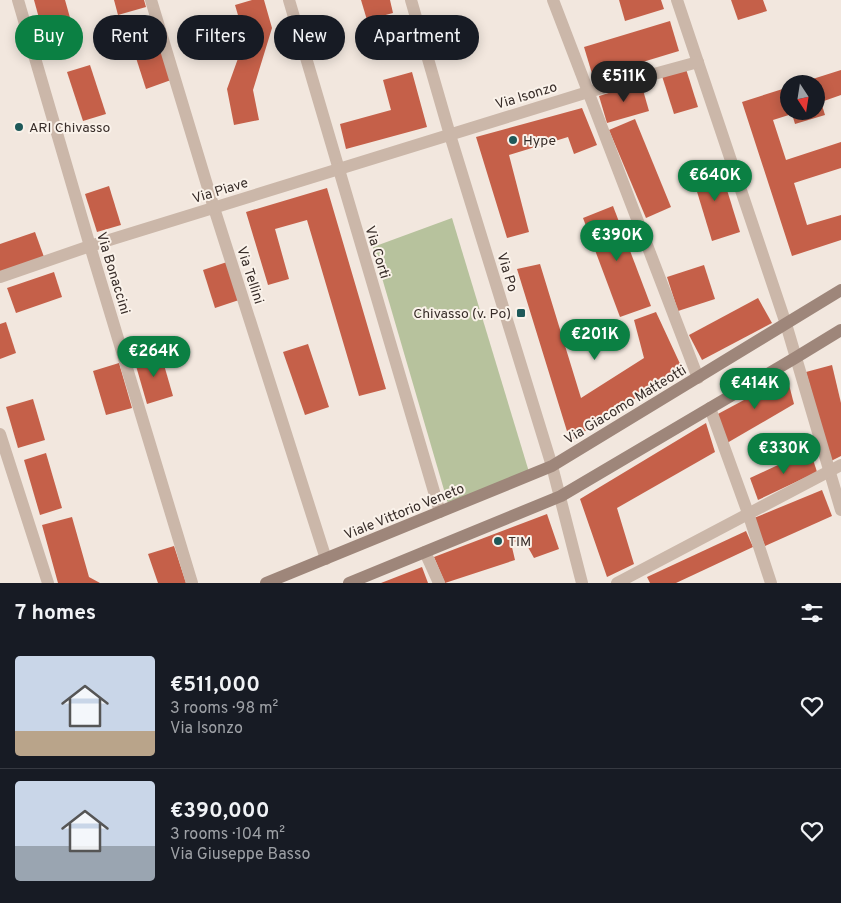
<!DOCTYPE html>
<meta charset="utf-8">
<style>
:root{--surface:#171b24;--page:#242831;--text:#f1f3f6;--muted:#9ea1a6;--line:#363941;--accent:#0b8043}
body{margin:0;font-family:Overpass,sans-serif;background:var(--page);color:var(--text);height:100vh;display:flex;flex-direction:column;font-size:19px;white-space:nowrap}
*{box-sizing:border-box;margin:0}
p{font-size:16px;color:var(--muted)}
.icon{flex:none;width:28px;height:28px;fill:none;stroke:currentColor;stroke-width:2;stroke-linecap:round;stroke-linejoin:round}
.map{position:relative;height:583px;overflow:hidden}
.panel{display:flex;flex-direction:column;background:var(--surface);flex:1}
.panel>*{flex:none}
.top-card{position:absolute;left:15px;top:15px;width:500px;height:45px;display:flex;gap:10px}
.needle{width:32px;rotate:168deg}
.controls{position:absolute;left:780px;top:75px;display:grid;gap:10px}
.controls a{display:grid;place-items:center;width:45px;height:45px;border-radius:50%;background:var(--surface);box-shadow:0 2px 12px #0003;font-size:25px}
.price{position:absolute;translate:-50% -42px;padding:0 11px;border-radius:18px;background:var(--accent);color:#fff;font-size:16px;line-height:32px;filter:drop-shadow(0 1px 2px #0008)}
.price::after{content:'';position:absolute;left:50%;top:30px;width:15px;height:11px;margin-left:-8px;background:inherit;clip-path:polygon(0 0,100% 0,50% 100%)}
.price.current{background:#222;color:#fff}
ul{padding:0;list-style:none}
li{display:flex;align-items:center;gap:15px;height:125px;padding:0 15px}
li+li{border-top:1px solid var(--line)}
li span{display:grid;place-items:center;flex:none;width:140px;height:100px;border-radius:5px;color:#555}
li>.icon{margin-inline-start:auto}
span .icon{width:60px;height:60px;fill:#fffc;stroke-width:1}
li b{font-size:21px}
h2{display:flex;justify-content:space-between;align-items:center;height:60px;padding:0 15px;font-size:21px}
.pill{padding:0 18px;border-radius:22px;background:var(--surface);box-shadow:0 2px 12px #0003;font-size:18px;line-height:45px}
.pill.current{background:var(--accent);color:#fff}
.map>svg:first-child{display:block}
.green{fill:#b7c29d}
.building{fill:#c56049}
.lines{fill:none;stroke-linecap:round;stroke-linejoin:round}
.minor{stroke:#cbb7a9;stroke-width:12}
.secondary{stroke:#9e867a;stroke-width:12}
.poi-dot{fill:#1e5959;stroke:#faf2ea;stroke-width:2}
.labels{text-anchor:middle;stroke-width:4;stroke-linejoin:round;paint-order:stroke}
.street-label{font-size:14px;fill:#382d29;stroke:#faf2ea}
.poi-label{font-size:14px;fill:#382d29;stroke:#faf2ea;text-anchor:start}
</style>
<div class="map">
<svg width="841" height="583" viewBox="0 0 841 583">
<rect width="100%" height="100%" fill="#f2e7de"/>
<!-- green -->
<path class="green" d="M452,218L529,472L449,507L373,247Z"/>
<!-- building -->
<g class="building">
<path d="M34,0H65L74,32L45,40Z"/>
<path d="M114,0H144L146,7L118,15Z"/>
<path d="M252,0H264L272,28L253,90L259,120L234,125L227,89L245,39L235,5Z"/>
<path d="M361,0H390L393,13L367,20Z"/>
<path d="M619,0H661L664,9L625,21Z"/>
<path d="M731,0H763L767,11L738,20Z"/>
<path d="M670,21L679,51L593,77L584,47Z"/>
<path d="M153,25L171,80L146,89L128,33Z"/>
<path d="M90,65L106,114L83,121L67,72Z"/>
<path d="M686,69L698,107L674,114L662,76Z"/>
<path d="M841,70V95L821,102L825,115L795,124L792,114L773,120L786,160L841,142V168L794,183L807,225L841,215V240L792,256L742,102L789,87V111H816V84L800,83Z"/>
<path d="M412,72L427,127L346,149L340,124L391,110L383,80Z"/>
<path d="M641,83L649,111L607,123L599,96Z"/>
<path d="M582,108L597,145L574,154L568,137L509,155L529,232L507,238L476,137Z"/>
<path d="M635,119L671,207L646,218L609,130Z"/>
<path d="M719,164L740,232L712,241L691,172Z"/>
<path d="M109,186L121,225L97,232L85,194Z"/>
<path d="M327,188L386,389L359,396L307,220L275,229L289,279L268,285L246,212Z"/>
<path d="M613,206L651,306L620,317L583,218Z"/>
<path d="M35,232L44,257L0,272V244Z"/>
<path d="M227,262L239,300L215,308L203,270Z"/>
<path d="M540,264L581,398L644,358L634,320L656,312L682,368L570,441L517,269Z"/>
<path d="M704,265L715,299L678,311L667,277Z"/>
<path d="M54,272L62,297L16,313L7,288Z"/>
<path d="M758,298L772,323L702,360L689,335Z"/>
<path d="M6,322L16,353L0,359V324Z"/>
<path d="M308,344L329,407L305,415L283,352Z"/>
<path d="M160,351L173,396L147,404L134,359Z"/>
<path d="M119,363L132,408L106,415L93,371Z"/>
<path d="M832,365L841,403V456L831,461L806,372Z"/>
<path d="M787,377L794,404L727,443L716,415Z"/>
<path d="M33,399L45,440L18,448L6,407Z"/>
<path d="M706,423L715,452L617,508L634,564L607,577L580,499Z"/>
<path d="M810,450L817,472L758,500L750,478Z"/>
<path d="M46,453L62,508L40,515L24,460Z"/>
<path d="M822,490L832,516L765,546L754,518Z"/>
<path d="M547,514L559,549L534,558L524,540L511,543L515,560L445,583L434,557Z"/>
<path d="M72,517L89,577L100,583H58L42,525Z"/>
<path d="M746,531L753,547L676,583H650L647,577Z"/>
<path d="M174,546L186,583H158L148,554Z"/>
<path d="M422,567L428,583H381Z"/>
</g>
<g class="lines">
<!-- minor -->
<g class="minor">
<path d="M18,0L90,246L192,583"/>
<path d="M151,0L214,208L326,559"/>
<path d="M289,0L440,512"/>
<path d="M411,0L450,135L552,466L582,583"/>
<path d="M553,0L698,378"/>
<path d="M677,0L786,324L841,510"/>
<path d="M0,277L90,246L588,92L698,62"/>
<path d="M710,408L748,513L771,583"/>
<path d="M0,434L48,583"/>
<path d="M425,552L439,583"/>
<path d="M617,583L841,465"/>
</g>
<!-- secondary -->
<g class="secondary">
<path d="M266,583L552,466L841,290"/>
<path d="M349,583L561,496L795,358L841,330"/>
</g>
</g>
<!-- markers -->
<g class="poi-dot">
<circle cx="19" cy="127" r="5"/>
<circle cx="513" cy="140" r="5"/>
<rect x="516" y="308" width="10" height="10" rx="2.5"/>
<circle cx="498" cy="541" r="5"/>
</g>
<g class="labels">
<!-- street labels -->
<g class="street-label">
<text transform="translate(526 95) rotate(-17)" y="5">Via Isonzo</text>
<text transform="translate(220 190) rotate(-17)" y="5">Via Piave</text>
<text transform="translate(378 252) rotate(73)" y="5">Via Corti</text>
<text transform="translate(508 272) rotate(73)" y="5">Via Po</text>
<text transform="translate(114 273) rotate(73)" y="5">Via Bonaccini</text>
<text transform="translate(251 275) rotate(72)" y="5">Via Tellini</text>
<text transform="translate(625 404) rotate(-31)" y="5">Via Giacomo Matteotti</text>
<text transform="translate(404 511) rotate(-22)" y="5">Viale Vittorio Veneto</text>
</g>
<!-- poi labels -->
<g class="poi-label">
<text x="29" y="132">ARI Chivasso</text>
<text x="523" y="145">Hype</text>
<text x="511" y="318" text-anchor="end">Chivasso (v. Po)</text>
<text x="508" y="546">TIM</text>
</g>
</g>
</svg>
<div class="controls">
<a><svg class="needle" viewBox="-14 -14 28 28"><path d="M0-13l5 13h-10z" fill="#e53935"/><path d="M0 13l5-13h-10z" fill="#9ea1a6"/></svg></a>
</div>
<b class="price current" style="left:624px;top:103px">€511K</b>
<b class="price" style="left:715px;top:202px">€640K</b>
<b class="price" style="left:617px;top:262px">€390K</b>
<b class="price" style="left:595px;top:361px">€201K</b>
<b class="price" style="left:154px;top:378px">€264K</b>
<b class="price" style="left:755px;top:410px">€414K</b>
<b class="price" style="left:784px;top:475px">€330K</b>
<div class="top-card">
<a class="pill current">Buy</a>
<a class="pill">Rent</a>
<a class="pill">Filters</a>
<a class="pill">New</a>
<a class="pill">Apartment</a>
</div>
</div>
<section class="panel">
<h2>7 homes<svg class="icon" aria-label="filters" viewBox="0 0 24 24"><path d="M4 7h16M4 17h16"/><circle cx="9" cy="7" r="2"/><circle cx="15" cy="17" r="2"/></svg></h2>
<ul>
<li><span style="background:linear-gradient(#c9d6e8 75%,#b9a48a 0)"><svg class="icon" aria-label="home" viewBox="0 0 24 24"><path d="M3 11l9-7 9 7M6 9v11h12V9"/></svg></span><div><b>€511,000</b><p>3 rooms · 98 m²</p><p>Via Isonzo</p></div><svg class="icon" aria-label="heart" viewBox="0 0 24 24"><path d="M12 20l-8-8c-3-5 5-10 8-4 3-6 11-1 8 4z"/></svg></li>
<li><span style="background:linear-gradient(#c9d6e8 65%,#9aa5b1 0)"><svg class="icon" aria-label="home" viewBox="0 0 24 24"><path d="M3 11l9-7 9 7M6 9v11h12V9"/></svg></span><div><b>€390,000</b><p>3 rooms · 104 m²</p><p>Via Giuseppe Basso</p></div><svg class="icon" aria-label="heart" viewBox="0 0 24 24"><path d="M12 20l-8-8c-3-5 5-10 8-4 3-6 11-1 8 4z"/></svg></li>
</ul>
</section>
